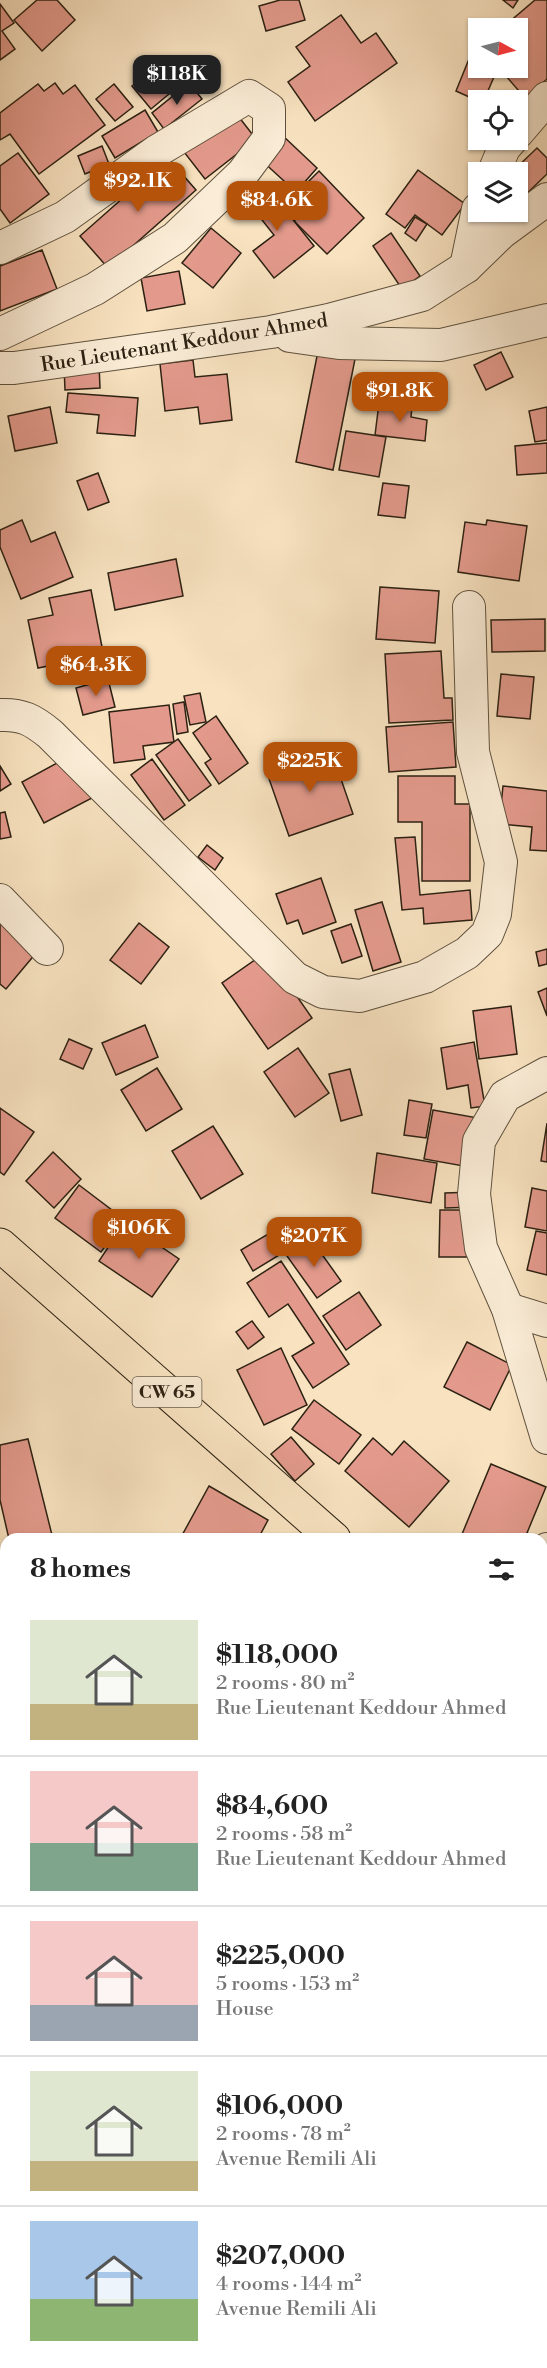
<!DOCTYPE html>
<meta charset="utf-8">
<style>
:root{--surface:#fff;--page:#f2f2f2;--text:#222;--muted:#767676;--line:#e0e0e0;--accent:#b45309}
body{margin:0;font-family:"Libre Bodoni",serif;background:var(--page);color:var(--text);height:100vh;display:flex;flex-direction:column;font-size:22px;white-space:nowrap}
*{box-sizing:border-box;margin:0}
p{font-size:20px;color:var(--muted)}
.icon{flex:none;width:33px;height:33px;fill:none;stroke:currentColor;stroke-width:2;stroke-linecap:round;stroke-linejoin:round}
.map{position:relative;flex:1;overflow:hidden}
.panel{position:absolute;left:0px;top:1533px;width:548px;height:836px;display:flex;flex-direction:column;background:var(--surface);border-radius:18px 18px 0 0;box-shadow:0 2px 4px #0004}
.panel>*{flex:none}
.needle{width:39px;rotate:97deg}
.buttons{position:absolute;left:468px;top:18px;display:grid;gap:12px}
.buttons a{display:grid;place-items:center;width:60px;height:60px;border-radius:0px;background:var(--surface);box-shadow:0 2px 4px #0004;font-size:30px}
.price{position:absolute;translate:-50% -51px;padding:0 14px;border-radius:12px;background:var(--accent);color:#fff;font-size:20px;line-height:39px;filter:drop-shadow(0 2px 3px #0008)}
.price::after{content:'';position:absolute;left:50%;top:36px;width:18px;height:14px;margin-left:-9px;background:inherit;clip-path:polygon(0 0,100% 0,50% 100%)}
.price.current{background:#222;color:#fff}
ul{padding:0;list-style:none}
li{display:flex;align-items:center;gap:18px;height:150px;padding:0 30px}
li+li{border-top:2px solid var(--line)}
li span{display:grid;place-items:center;flex:none;width:168px;height:120px;border-radius:0px;color:#555}
li>.icon{margin-inline-start:auto}
span .icon{width:72px;height:72px;fill:#fffc;stroke-width:1}
li b{font-size:26px}
h2{display:flex;justify-content:space-between;align-items:center;height:72px;padding:0 30px;font-size:26px}
.map>svg:first-child{display:block}
.green{fill:#b7c497;stroke:#727254;stroke-width:1.5}
.building{fill:#e39a8c;stroke:#2c2112;stroke-width:1.5}
.lines{fill:none;stroke-linecap:round;stroke-linejoin:round}
.minor-casing{stroke:#5f513e;stroke-width:34}
.primary-casing{stroke:#2c2112;stroke-width:35}
.minor{stroke:#faecd6;stroke-width:32}
.primary{stroke:#f8e2c0;stroke-width:33}
.labels{text-anchor:middle;stroke-width:6;stroke-linejoin:round;paint-order:stroke}
.shield{fill:#faecd6;stroke:#6a5e4d;stroke-width:1.5}
.shield-label{font-size:18px;font-weight:bold;fill:#2c2112}
.street-label{font-size:20px;fill:#2c2112;stroke:#faecd6}
</style>
<div class="map">
<svg width="547" height="2368" viewBox="0 0 547 2368">
<rect width="100%" height="100%" fill="#f8e2c0"/>
<filter id="stains"><feTurbulence type="fractalNoise" baseFrequency=".00333" numOctaves="4"/><feColorMatrix values="0 0 0 0 .2 0 0 0 0 .09 0 0 0 0 .02 0 0 0 .5 -.17"/></filter>
<radialGradient id="worn" r=".72"><stop offset=".6" stop-color="#630" stop-opacity="0"/><stop offset="1" stop-color="#630" stop-opacity=".3"/></radialGradient>
<!-- green -->
<path class="green" d="M0,2284H6V2362H432L444,2368H0Z"/>
<!-- building -->
<g class="building">
<path d="M37,0H57L75,20L42,51L14,20Z"/>
<path d="M280,0H299L305,20L266,31L259,6Z"/>
<path d="M503,0H518L513,8Z"/>
<path d="M535,0H547V79L525,98L499,68H518V28H502Z"/>
<path d="M0,4L14,23L2,31L15,49L0,60Z"/>
<path d="M341,15L361,43L376,33L397,63L315,121L288,82L310,66L296,47Z"/>
<path d="M168,56L187,79L151,109L132,86Z"/>
<path d="M469,59L478,62V68L497,70L484,100L478,101L456,91Z"/>
<path d="M55,83L63,94L75,85L105,125L39,174L10,134L0,140V113L38,84L44,91Z"/>
<path d="M189,83L202,99L164,129L152,113Z"/>
<path d="M114,84L133,107L115,121L96,99Z"/>
<path d="M145,110L158,132L115,158L102,136Z"/>
<path d="M235,112L256,139L205,179L184,152Z"/>
<path d="M282,135L317,168L296,192L260,159Z"/>
<path d="M102,146L109,164L85,174L78,156Z"/>
<path d="M537,148L547,158V174L518,202V172H512Z"/>
<path d="M18,153L49,194L10,223L0,209V166Z"/>
<path d="M168,158L196,190L108,268L80,236Z"/>
<path d="M418,170L465,204L442,235L415,215L405,228L386,214Z"/>
<path d="M319,171L364,218L327,254L294,221L315,201L302,188Z"/>
<path d="M263,182L314,246L274,278L253,251L274,235L244,197Z"/>
<path d="M415,217L427,224L416,241L405,233Z"/>
<path d="M211,228L241,253L213,288L182,263Z"/>
<path d="M391,233L420,276L402,289L373,246Z"/>
<path d="M42,250L57,289L0,311V266Z"/>
<path d="M179,271L185,304L147,311L141,278Z"/>
<path d="M319,346L356,354L333,470L296,462Z"/>
<path d="M501,352L513,377L486,390L474,365Z"/>
<path d="M193,360L195,377L227,374L232,420L200,424L198,407L165,411L160,364Z"/>
<path d="M99,364L100,388L65,390L64,366Z"/>
<path d="M68,393L138,398L135,436L97,433L99,415L66,412Z"/>
<path d="M379,403L412,407L411,417L427,420L425,441L375,435Z"/>
<path d="M50,407L57,443L15,451L8,416Z"/>
<path d="M547,407V440L535,442L529,411Z"/>
<path d="M346,431L386,437L379,477L339,470Z"/>
<path d="M547,443V473L517,475L515,446Z"/>
<path d="M98,473L109,502L88,510L77,481Z"/>
<path d="M383,483L409,486L405,518L378,515Z"/>
<path d="M22,520L31,542L55,532L73,577L21,599L0,547V530Z"/>
<path d="M487,520L527,526L519,581L458,572L465,522L486,525Z"/>
<path d="M176,559L183,596L115,610L108,573Z"/>
<path d="M380,587L439,591L435,643L376,639Z"/>
<path d="M91,590L107,673L62,682L58,664L38,668L28,620L53,615L49,598Z"/>
<path d="M545,619V651L492,652L491,620Z"/>
<path d="M441,651L444,698H452L453,720L389,723L385,654Z"/>
<path d="M501,674L534,677L530,719L497,716Z"/>
<path d="M108,679L115,707L83,715L76,688Z"/>
<path d="M200,693L206,722L190,725L184,696Z"/>
<path d="M184,702L188,732L177,734L173,704Z"/>
<path d="M169,705L174,742L143,746L145,759L114,763L109,712Z"/>
<path d="M216,716L248,763L219,784L205,763L211,759L193,733Z"/>
<path d="M453,722L456,767L389,772L386,727Z"/>
<path d="M178,739L211,785L189,801L156,755Z"/>
<path d="M331,750L353,814L289,836L267,773Z"/>
<path d="M70,756L92,798L44,823L22,782Z"/>
<path d="M152,759L185,805L164,820L131,775Z"/>
<path d="M0,766L11,784L0,791Z"/>
<path d="M398,776H455V804H470V881H422V822H398Z"/>
<path d="M503,786L547,791V851L530,850L532,827L499,824Z"/>
<path d="M5,812L11,837L0,839V813Z"/>
<path d="M415,837L420,895L470,890L472,920L424,924L423,908L402,910L395,838Z"/>
<path d="M207,845L223,858L215,870L198,857Z"/>
<path d="M321,878L336,922L303,934L298,920L287,924L276,894Z"/>
<path d="M382,902L401,962L373,971L355,910Z"/>
<path d="M0,915L41,947L6,989L0,984Z"/>
<path d="M139,923L169,947L141,984L110,960Z"/>
<path d="M351,924L362,956L342,963L331,931Z"/>
<path d="M547,949V964L539,966L536,952Z"/>
<path d="M266,952L312,1018L268,1049L222,983Z"/>
<path d="M547,988V1016L538,992Z"/>
<path d="M511,1006L517,1054L479,1059L473,1011Z"/>
<path d="M145,1025L158,1057L116,1075L102,1043Z"/>
<path d="M69,1039L92,1049L83,1069L60,1059Z"/>
<path d="M474,1042L485,1106L471,1108L468,1085L447,1089L441,1048Z"/>
<path d="M298,1048L329,1093L295,1117L264,1072Z"/>
<path d="M157,1068L182,1109L146,1131L121,1090Z"/>
<path d="M350,1069L362,1115L341,1121L329,1074Z"/>
<path d="M409,1100L432,1104L426,1138L404,1135Z"/>
<path d="M0,1108L34,1132L4,1175L0,1172Z"/>
<path d="M433,1110L478,1118L469,1167L424,1159Z"/>
<path d="M547,1123V1162L541,1161Z"/>
<path d="M213,1126L243,1174L201,1199L172,1151Z"/>
<path d="M53,1152L81,1179L54,1208L26,1181Z"/>
<path d="M377,1153L437,1163L431,1203L372,1193Z"/>
<path d="M79,1185L125,1220L101,1252L55,1218Z"/>
<path d="M532,1188L547,1191V1231L525,1227Z"/>
<path d="M474,1192L475,1207L445,1208V1193Z"/>
<path d="M440,1210H475V1257H439Z"/>
<path d="M125,1222L179,1259L152,1297L99,1261Z"/>
<path d="M282,1226L294,1246L253,1271L241,1250Z"/>
<path d="M536,1231L547,1233V1275L527,1270Z"/>
<path d="M311,1239L341,1281L317,1298L287,1256Z"/>
<path d="M281,1261L349,1364L313,1388L292,1356L314,1343L288,1304L269,1317L247,1283Z"/>
<path d="M359,1292L381,1325L346,1350L323,1316Z"/>
<path d="M252,1321L264,1337L248,1349L236,1332Z"/>
<path d="M467,1342L512,1365L490,1410L444,1387Z"/>
<path d="M281,1348L307,1405L264,1425L237,1370Z"/>
<path d="M314,1400L361,1435L339,1464L292,1429Z"/>
<path d="M291,1437L314,1464L295,1481L271,1454Z"/>
<path d="M373,1438L392,1455L404,1441L449,1481L409,1527L345,1471Z"/>
<path d="M28,1439L53,1539H9L0,1500V1445Z"/>
<path d="M491,1464L546,1487L527,1533L538,1539H460Z"/>
<path d="M209,1486L268,1520L258,1539H180Z"/>
<path d="M6,1601V1670L3,1650H0V1602Z"/>
<path d="M542,1807L547,1810V1926L542,1923Z"/>
<path d="M117,2362H139L147,2364L146,2368H116Z"/>
</g>
<g class="lines">
<defs>
<g id="minor">
<path d="M518,132L547,98"/>
<path d="M494,172L504,148L511,140"/>
<path d="M0,248L65,217L157,151L249,96L269,109V138L243,173L175,238L95,289L0,334"/>
<path d="M466,267L478,209"/>
<path d="M290,336L339,343L441,345L547,320"/>
<path d="M0,368H14L271,332L329,320L422,295L466,267L501,233L547,199"/>
<path d="M0,715C22,714 33,720 50,734L295,978L323,992L360,996L425,977L467,953L487,934L495,914L501,862L473,752L469,607"/>
<path d="M0,900L47,949"/>
<path d="M547,1073L505,1096L479,1141L474,1194L481,1248L508,1309L547,1438"/>
<path d="M508,1309L547,1321"/>
<path d="M542,1560L547,1549"/>
<path d="M0,2226H6"/>
</g>
<g id="primary">
<path d="M0,1245L334,1539"/>
<path d="M542,1677L547,1678"/>
</g>
</defs>
<!-- minor casing -->
<use href="#minor" class="minor-casing"/>
<!-- primary casing -->
<use href="#primary" class="primary-casing"/>
<!-- minor -->
<use href="#minor" class="minor"/>
<!-- primary -->
<use href="#primary" class="primary"/>
</g>
<g class="labels">
<!-- shield labels -->
<rect class="shield" x="132.5" y="1377" width="69" height="30" rx="4.5"/>
<g class="shield-label">
<text x="167" y="1398">CW 65</text>
</g>
<!-- street labels -->
<g class="street-label">
<text transform="translate(184 342) rotate(-9)" y="7">Rue Lieutenant Keddour Ahmed</text>
</g>
</g>
<rect width="100%" height="100%" filter="url(#stains)"/>
<rect width="100%" height="100%" fill="url(#worn)"/>
</svg>
<div class="buttons">
<a><svg class="needle" viewBox="-14 -14 28 28"><path d="M0-13l5 13h-10z" fill="#e53935"/><path d="M0 13l5-13h-10z" fill="#767676"/></svg></a>
<a><svg class="icon" aria-label="locate" viewBox="0 0 24 24"><circle cx="12" cy="12" r="6"/><path d="M12 2v4M12 18v4M2 12h4M18 12h4"/></svg></a>
<a><svg class="icon" aria-label="layers" viewBox="0 0 24 24"><path d="M12 4l9 5-9 5-9-5zM3 14l9 5 9-5"/></svg></a>
</div>
<b class="price current" style="left:177px;top:106px">$118K</b>
<b class="price" style="left:138px;top:213px">$92.1K</b>
<b class="price" style="left:277px;top:232px">$84.6K</b>
<b class="price" style="left:400px;top:423px">$91.8K</b>
<b class="price" style="left:96px;top:697px">$64.3K</b>
<b class="price" style="left:310px;top:793px">$225K</b>
<b class="price" style="left:139px;top:1260px">$106K</b>
<b class="price" style="left:314px;top:1268px">$207K</b>
<section class="panel">
<h2>8 homes<svg class="icon" aria-label="filters" viewBox="0 0 24 24"><path d="M4 7h16M4 17h16"/><circle cx="9" cy="7" r="2"/><circle cx="15" cy="17" r="2"/></svg></h2>
<ul>
<li><span style="background:linear-gradient(#dfe7d0 70%,#c2b280 0)"><svg class="icon" aria-label="home" viewBox="0 0 24 24"><path d="M3 11l9-7 9 7M6 9v11h12V9"/></svg></span><div><b>$118,000</b><p>2 rooms · 80 m²</p><p>Rue Lieutenant Keddour Ahmed</p></div></li>
<li><span style="background:linear-gradient(#f6c9c9 60%,#7fa58c 0)"><svg class="icon" aria-label="home" viewBox="0 0 24 24"><path d="M3 11l9-7 9 7M6 9v11h12V9"/></svg></span><div><b>$84,600</b><p>2 rooms · 58 m²</p><p>Rue Lieutenant Keddour Ahmed</p></div></li>
<li><span style="background:linear-gradient(#f6c9c9 70%,#9aa5b1 0)"><svg class="icon" aria-label="home" viewBox="0 0 24 24"><path d="M3 11l9-7 9 7M6 9v11h12V9"/></svg></span><div><b>$225,000</b><p>5 rooms · 153 m²</p><p>House</p></div></li>
<li><span style="background:linear-gradient(#dfe7d0 75%,#c2b280 0)"><svg class="icon" aria-label="home" viewBox="0 0 24 24"><path d="M3 11l9-7 9 7M6 9v11h12V9"/></svg></span><div><b>$106,000</b><p>2 rooms · 78 m²</p><p>Avenue Remili Ali</p></div></li>
<li><span style="background:linear-gradient(#a9c7e8 65%,#8fb573 0)"><svg class="icon" aria-label="home" viewBox="0 0 24 24"><path d="M3 11l9-7 9 7M6 9v11h12V9"/></svg></span><div><b>$207,000</b><p>4 rooms · 144 m²</p><p>Avenue Remili Ali</p></div></li>
</ul>
</section>
</div>
